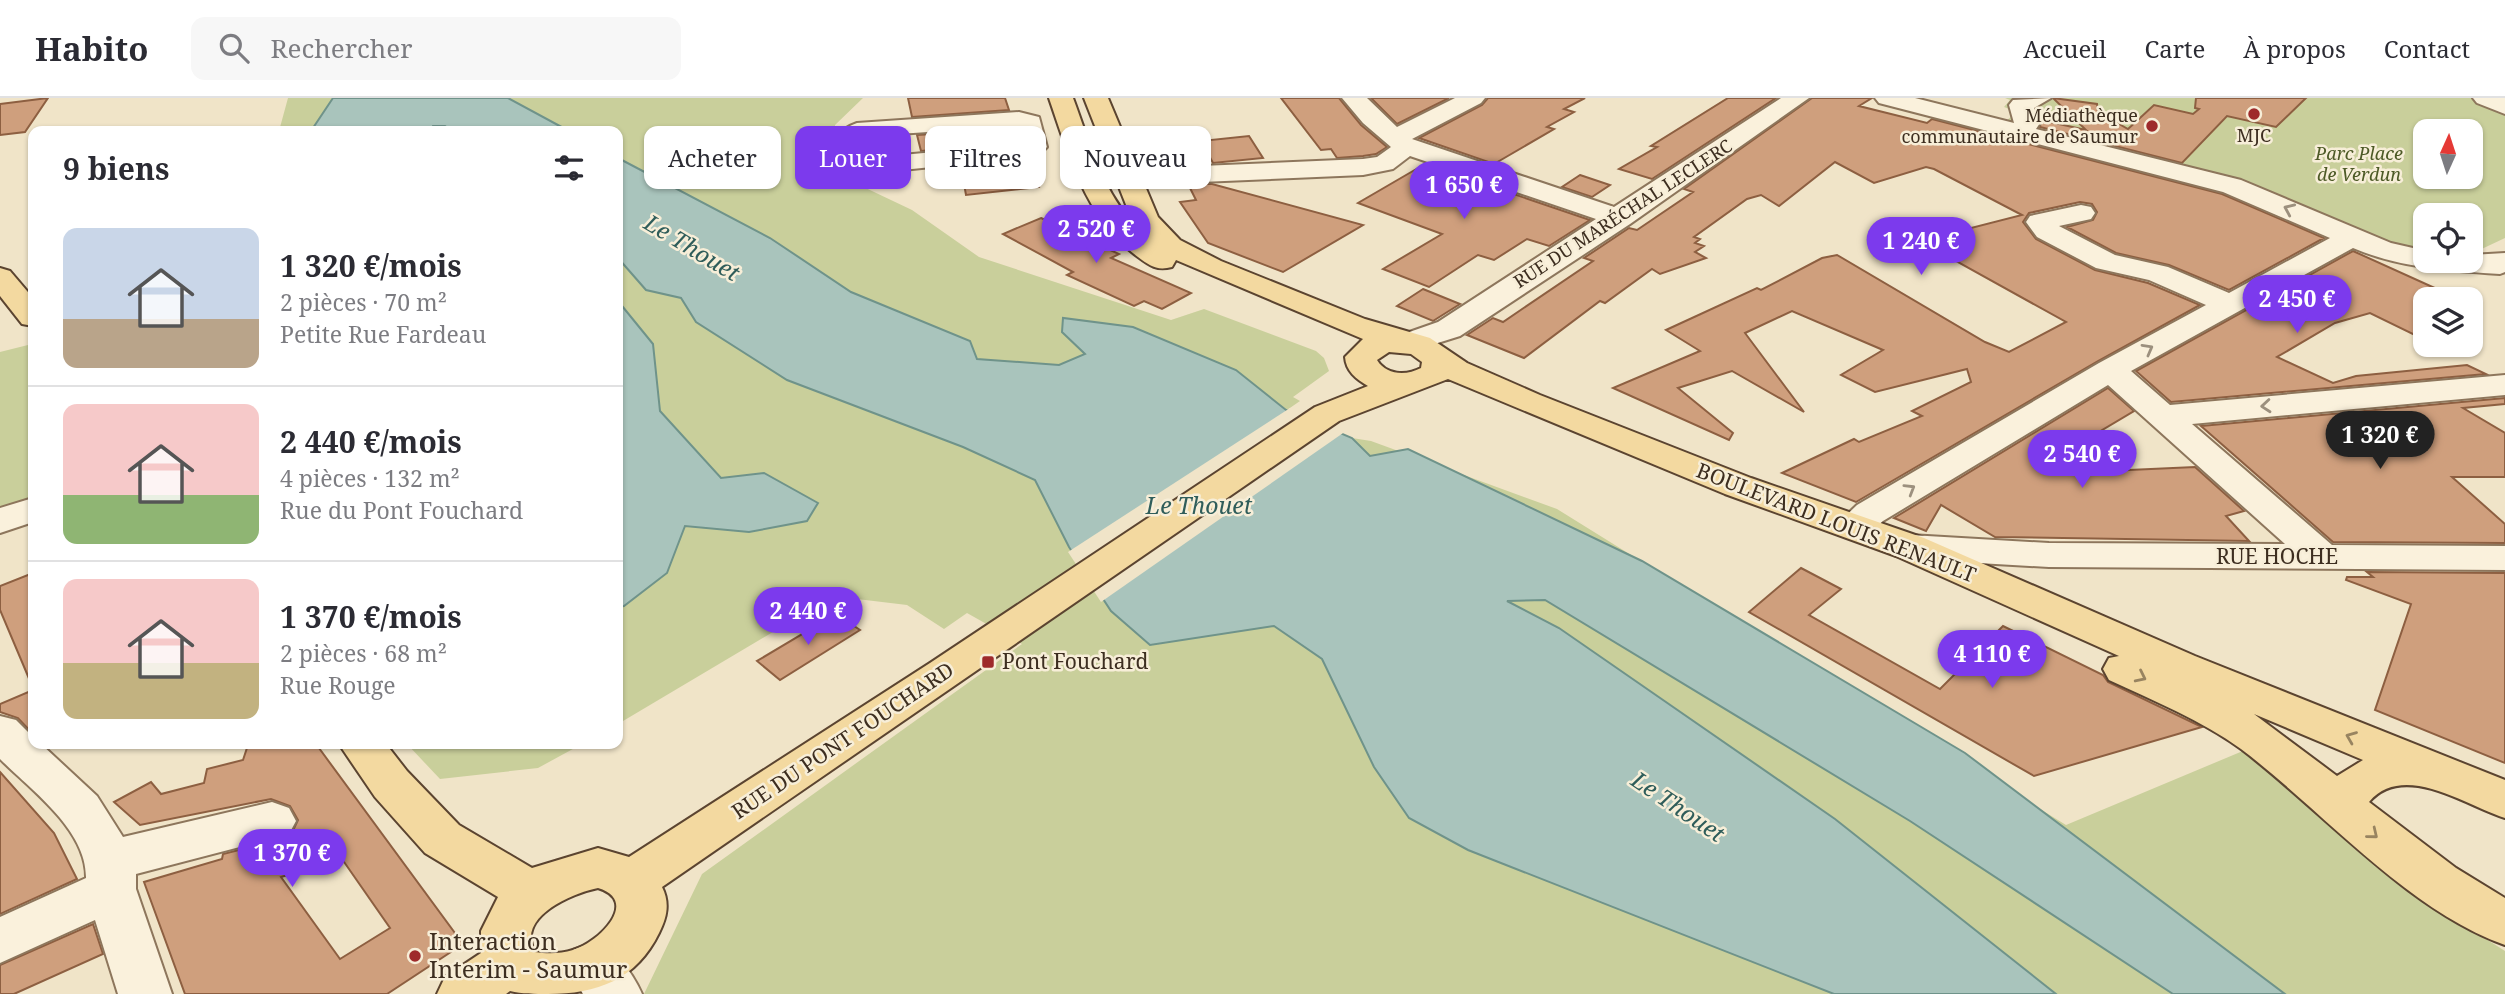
<!DOCTYPE html>
<html lang="fr">
<meta charset="utf-8">
<style>
:root{--surface:#fff;--page:#f7f7f7;--text:#2b2b33;--muted:#7c7c81;--line:#e1e1e2;--accent:#7c3aed}
body{margin:0;font-family:"Noto Serif",serif;background:var(--page);color:var(--text);height:100vh;display:flex;flex-direction:column;font-size:26px;white-space:nowrap}
*{box-sizing:border-box;margin:0}
p{font-size:23px;color:var(--muted)}
.icon{flex:none;width:38px;height:38px;fill:none;stroke:currentColor;stroke-width:2;stroke-linecap:round;stroke-linejoin:round}
.map{position:relative;flex:1;overflow:hidden}
.drawer{position:absolute;left:28px;top:28px;width:595px;height:623px;display:flex;flex-direction:column;background:var(--surface);border-radius:14px;box-shadow:0 2px 5px #0004}
.drawer>*{flex:none}
.guide{position:absolute;left:644px;top:28px;width:665px;height:63px;display:flex;gap:14px}
.needle{width:46px;rotate:3deg}
.fabs{position:absolute;left:2413px;top:21px;display:grid;gap:14px}
.fabs a{display:grid;place-items:center;width:70px;height:70px;border-radius:14px;background:var(--surface);box-shadow:0 2px 5px #0004;font-size:35px}
.price{position:absolute;translate:-50% -60px;padding:0 16px;border-radius:24px;background:var(--accent);color:#fff;font-size:23px;line-height:46px;filter:drop-shadow(0 2px 4px #0008)}
.price::after{content:'';position:absolute;left:50%;top:42px;width:21px;height:16px;margin-left:-10px;background:inherit;clip-path:polygon(0 0,100% 0,50% 100%)}
.price.active{background:#222;color:#fff}
ul{padding:0;list-style:none}
li{display:flex;align-items:center;gap:21px;height:175px;padding:0 35px}
li+li{border-top:2px solid var(--line)}
li span{display:grid;place-items:center;flex:none;width:196px;height:140px;border-radius:14px;color:#555}
li>.icon{margin-inline-start:auto}
span .icon{width:84px;height:84px;fill:#fffc;stroke-width:1}
li b{font-size:30px}
h2{display:flex;justify-content:space-between;align-items:center;height:84px;padding:0 35px;font-size:30px}
.chip{padding:0 24px;border-radius:14px;background:var(--surface);box-shadow:0 2px 5px #0004;font-size:24px;line-height:63px}
.chip.active{background:var(--accent);color:#fff}
header{display:flex;align-items:center;gap:42px;box-sizing:border-box;height:98px;padding:0 35px;background:var(--surface);border-bottom:2px solid var(--line)}
header strong{font-size:33px}
nav{display:flex;gap:38px;margin-inline-start:auto;font-size:24px}
.search{width:490px;height:63px;background:var(--page);display:flex;align-items:center;gap:18px;box-sizing:border-box;padding:0 24px;border-radius:14px;color:var(--muted);font-size:26px}
.map>svg:first-child{display:block}
.green{fill:#c9cf9b;fill-rule:evenodd}
.water{fill:#a9c4bc;stroke:#6f938a;stroke-width:2}
.pier{fill:#f0e4c8}
.building{fill:#cf9f7d;stroke:#8d5f41;stroke-width:2;fill-rule:evenodd}
.lines{fill:none;stroke-linecap:round;stroke-linejoin:round}
.minor-casing{stroke:#8d765c;stroke-width:4}
.major-casing{stroke:#5b4430;stroke-width:4}
.minor{fill:#faf1dc;fill-rule:evenodd}
.major{fill:#f3d9a0;fill-rule:evenodd}
.oneway{stroke:#9c907e}
.oneway2{stroke:#988460}
.poi-dot{fill:#9e2a2b;stroke:#f7eed8;stroke-width:2.5}
.labels{text-anchor:middle;stroke-width:5;stroke-linejoin:round;paint-order:stroke}
.far-poi-label{font-size:18px;fill:#3d2e20;stroke:#f7eed8;text-anchor:end}
.far-park-label{font-size:18px;font-style:italic;fill:#4d5a26;stroke:#f7eed8}
.far-street-label{font-size:18px;fill:#3d2e20;stroke:#f7eed8}
.street-label{font-size:21px;fill:#3d2e20;stroke:#f7eed8}
.poi-label{font-size:21px;fill:#3d2e20;stroke:#f7eed8;text-anchor:start}
.water-label{font-size:23px;font-style:italic;fill:#2f5d5a;stroke:#f7eed8}
.near-poi-label{font-size:24px;fill:#3d2e20;stroke:#f7eed8;text-anchor:start}
</style>
<header>
<strong>Habito</strong>
<div class="search"><svg class="icon" aria-label="search" viewBox="0 0 24 24"><circle cx="10" cy="10" r="6"/><path d="M15 15l6 6"/></svg>Rechercher</div>
<nav><a>Accueil</a><a>Carte</a><a>À propos</a><a>Contact</a></nav>
</header>
<div class="map">
<svg width="2505" height="896" viewBox="0 0 2505 896">
<rect width="100%" height="100%" fill="#f0e4c8"/>
<!-- green -->
<g class="green">
<path d="M288,0H863L835,27L834,75L912,112L979,159L1171,222L1204,211L1316,253L1324,260L1329,273L1293,299L1300,303L1287,312L1352,340L1371,343L1557,411L2066,727L2250,650L2412,794L2505,853V896H644L702,776L1022,546L967,515L944,531L907,507L857,501L778,531L618,626V33H279Z"/>
<path d="M2005,0H2478L2505,11V140L2471,156V117H2426L2425,155L2398,150L2261,95L2001,27L2017,14L2004,9L2010,2ZM2426,33H2471V79H2426Z"/>
<path d="M28,247L33,252V402L0,413V254Z"/>
<path d="M407,646H582L538,670L440,681Z"/>
</g>
<!-- water -->
<g class="water">
<path d="M333,0H508L569,33H452L445,28H433L431,33H311Z"/>
<path d="M618,60L770,140L851,194L970,243L977,261L1059,267L1085,256L1062,234L1063,220L1133,229L1236,272L1286,312L1352,340L1370,358L1408,351L1642,463L1965,655L2285,896H2173L1910,723L1545,502L1507,503L1559,530L1835,721L2056,896H1834L1468,752L1409,720L1374,669L1322,561L1274,528L1150,547L1111,513L1069,449L1035,382L963,349L787,282L696,224L681,200L646,192L618,160Z"/>
<path d="M618,203L653,246L660,313L721,380L764,375L818,405L807,423L749,434L685,428L667,475L624,508L618,509Z"/>
</g>
<!-- pier -->
<path class="pier" d="M1290,310L1346,333L1101,504L1068,454Z"/>
<!-- building -->
<g class="building">
<path d="M48,0L25,34L0,37V6Z"/>
<path d="M908,0H1005L1009,12L912,19Z"/>
<path d="M1281,0H1339L1361,27L1387,49L1376,56L1363,58L1337,60L1331,51L1321,52Z"/>
<path d="M1371,0H1449L1397,26Z"/>
<path d="M1488,0H1585L1564,11L1574,14L1547,29L1554,31L1494,66L1419,40L1482,7Z"/>
<path d="M1728,0H1776L1652,81L1619,71L1657,49L1651,48Z"/>
<path d="M1812,0H1872L1859,8L1927,25L1932,21L2222,96L2324,140L2229,192L2169,167L2116,155L2067,129L2093,122L2097,114L2092,106L2080,104L2029,115L2023,124L2036,141L2095,172L2148,185L2200,207L2098,263L1856,404L1782,375L1854,341L1859,344L1922,318L1912,313L1971,284L1967,271L1875,294L1841,277L1883,252L1792,213L1745,235L1804,314L1732,273L1678,290L1733,335L1729,342L1613,290L1700,253L1666,232L1757,190L1761,192L1822,160L1837,157L1985,244L2009,254L2066,224L1920,143L2022,117L1934,71L1926,69L1874,85L1835,64L1779,108L1761,97L1747,101L1694,139L1700,141L1695,145L1704,148L1695,154L1706,160L1660,176L1652,171L1605,205L1600,203L1524,260L1467,237L1493,220L1503,224L1593,163L1584,160L1629,130L1637,132L1693,94L1684,91Z"/>
<path d="M2053,0L2097,6L2098,14L2128,31L2154,7L2193,16L2199,11L2195,10L2196,0H2306L2276,29L2227,18L2182,65L2040,29L2041,22L2086,32Z"/>
<path d="M1014,31L1018,44L921,53L917,37Z"/>
<path d="M1249,38L1263,60L1213,65L1201,43Z"/>
<path d="M1031,61L1039,89L966,97L961,69Z"/>
<path d="M1425,66L1590,122L1549,148L1527,141L1494,162L1478,157L1429,189L1383,171L1442,136L1358,105Z"/>
<path d="M1580,77L1610,87L1592,99L1562,89Z"/>
<path d="M1184,78L1200,86H1212L1363,127L1283,174L1208,145L1180,104L1196,102Z"/>
<path d="M1041,120L1119,156L1111,160L1191,195L1162,211L1144,203L1134,208L1067,177L1073,174L1003,136Z"/>
<path d="M2353,153L2459,201H2426L2423,241L2370,215L2335,225L2277,259L2333,285L2356,278L2467,267L2486,276L2171,304L2136,273Z"/>
<path d="M1423,191L1460,206L1433,223L1397,208Z"/>
<path d="M2108,290L2134,313L2094,337L2110,345L2062,375L2195,369L2244,413L2226,418L2249,443L1995,439L1941,407L1926,433L1894,420Z"/>
<path d="M2505,300V306L2463,310L2505,335V379H2452L2505,426V445L2333,444L2201,328Z"/>
<path d="M1801,470L1841,491L1809,517L1940,591L2003,528L2103,577L2108,584L2202,629L2034,678L1749,514Z"/>
<path d="M2367,474L2505,475V665L2375,612L2411,506L2346,482L2347,479H2373Z"/>
<path d="M33,475V590L0,512V488Z"/>
<path d="M836,516L860,532L780,582L757,563Z"/>
<path d="M33,592V636L18,620L0,614V606Z"/>
<path d="M276,646H316L463,846L387,896H185L144,784L222,761L223,756L290,739L298,722L290,708L271,701L140,727L114,704L151,684L161,696L204,685L207,671L243,662L247,650ZM342,761L390,830L340,861L281,779Z"/>
<path d="M0,674L54,735L77,781L0,816Z"/>
<path d="M93,826L103,856L14,896H0V867Z"/>
</g>
<g class="lines">
<defs>
<g id="minor">
<path d="M1342,0H1367L1397,29L1455,0H1485L1481,5L1412,41L1614,109L1781,0H1809L1630,126L1460,238L1409,254L1398,252L1393,245L1398,238L1438,224L1596,121L1410,58L1393,71L1363,77L1201,84L1192,81L1188,76L1192,71L1201,68L1363,61L1377,59L1391,49L1363,25Z"/>
<path d="M1875,0H1915L2014,25L2009,7L2013,2L2051,0L2034,10L2040,25L2036,31L2241,82L2391,145L2426,153V163H2471V157L2505,155V174L2500,176C2450,173 2400,170 2353,150L2131,273L2170,307L2505,277V297L2192,326L2332,447L2505,448V472L2049,469L1910,461L1896,458L1891,449L1896,440L1910,437L2049,445L2285,446L2108,287L1883,423C1868,436 1860,442 1840,437L1834,429L1857,407L2099,265L2206,207L2149,182L2096,170L2037,139L2026,124L2030,118L2081,107L2091,109L2095,115L2091,121L2059,128L2115,157L2168,169L2229,195L2330,140L2223,94L1879,5Z"/>
<path d="M2473,0H2505V16L2477,5Z"/>
<path d="M1019,14L1039,19L1047,49L1038,58L845,78L836,75L832,70C836,45 832,34 857,25ZM1018,28L1022,46L859,61L862,40L868,38Z"/>
<path d="M33,400V424L0,435V410Z"/>
<path d="M0,618L16,622L33,639V646H41L97,698L123,739L272,704L289,710L296,723L289,736L136,776V791L172,896H118L95,822L0,865V819L86,780C87,732 31,692 0,661Z"/>
<path d="M592,845C617,854 631,872 642,896H583L566,868L573,852Z"/>
</g>
<g id="major">
<path d="M1049,0H1073C1090,45 1103,97 1139,131L1132,122L1084,0H1108L1158,119L1180,142L1221,163L1365,221L1430,240L1467,265L1540,297L1751,380L1924,440L2195,558L2505,682V720C2466,708 2404,663 2369,704L2456,770L2505,800V847C2407,812 2323,713 2241,651C2201,622 2154,603 2109,582L2103,571L2109,560L2119,558L1896,458L1725,396L1448,281L1339,323L662,789C670,805 667,819 659,835C636,882 597,896 548,896C535,896 522,896 510,893L506,896H437L445,879L481,855V833L498,799L425,755L375,699L339,646H386L407,673L459,727L532,770L598,750L629,759L930,565L1315,309L1368,288C1356,281 1346,273 1345,259L1363,241L1176,162L1172,169C1157,173 1150,168 1138,159C1086,121 1069,58 1049,0ZM1389,254L1411,256L1422,264L1421,270C1406,278 1386,277 1377,262ZM2254,616L2363,662L2337,678ZM598,790C641,803 598,845 573,852C560,856 547,856 535,854C515,819 573,795 598,790Z"/>
<path d="M0,170L10,173L33,200V228L22,226L0,198Z"/>
</g>
</defs>
<!-- minor casing -->
<use href="#minor" class="minor-casing"/>
<!-- major casing -->
<use href="#major" class="major-casing"/>
<!-- minor -->
<use href="#minor" class="minor"/>
<!-- major -->
<use href="#major" class="major"/>
</g>
<!-- one-way arrows -->
<defs><path id="oneway-chevron" d="M-2-3.5L2.5 0L-2 3.5" fill="none" stroke-width="1.6" stroke-linecap="round" stroke-linejoin="round" transform="scale(1.75)"/></defs>
<g class="oneway">
<use href="#oneway-chevron" transform="translate(2289 111) rotate(-156)"/>
<use href="#oneway-chevron" transform="translate(2148 251) rotate(-29)"/>
<use href="#oneway-chevron" transform="translate(2266 308) rotate(175)"/>
<use href="#oneway-chevron" transform="translate(1910 391) rotate(-31)"/>
</g>
<g class="oneway2">
<use href="#oneway-chevron" transform="translate(2141 579) rotate(26)"/>
<use href="#oneway-chevron" transform="translate(2351 639) rotate(-158)"/>
<use href="#oneway-chevron" transform="translate(2373 736) rotate(39)"/>
</g>
<!-- markers -->
<g class="poi-dot">
<circle cx="2254" cy="16" r="7"/>
<circle cx="2152" cy="28" r="7"/>
<rect x="981" y="557" width="14" height="14" rx="3.5"/>
<circle cx="415" cy="858" r="7"/>
</g>
<g class="labels">
<!-- far-poi labels -->
<g class="far-poi-label">
<text x="2138" y="24">Médiathèque<tspan x="2138" dy="21">communautaire de Saumur</tspan></text>
<text x="2254" y="44" text-anchor="middle">MJC</text>
</g>
<!-- far-park labels -->
<g class="far-park-label">
<text x="2359" y="62">Parc Place<tspan x="2359" dy="21">de Verdun</tspan></text>
</g>
<!-- far-street labels -->
<g class="far-street-label">
<text transform="translate(1623 116) rotate(-33)" y="6">RUE DU MARÉCHAL LECLERC</text>
</g>
<!-- street labels -->
<g class="street-label">
<text transform="translate(1836 425) rotate(21)" y="7">BOULEVARD LOUIS RENAULT</text>
<text x="2277" y="466">RUE HOCHE</text>
<text transform="translate(843 643) rotate(-34)" y="7">RUE DU PONT FOUCHARD</text>
</g>
<!-- poi labels -->
<g class="poi-label">
<text x="1002" y="571">Pont Fouchard</text>
</g>
<!-- water labels -->
<g class="water-label">
<text transform="translate(692 150) rotate(31)" y="8">Le Thouet</text>
<text x="1199" y="416">Le Thouet</text>
<text transform="translate(1678 709) rotate(34)" y="8">Le Thouet</text>
</g>
<!-- near-poi labels -->
<g class="near-poi-label">
<text x="429" y="852">Interaction<tspan x="429" dy="28">Interim - Saumur</tspan></text>
</g>
</g>
</svg>
<div class="fabs">
<a><svg class="needle" viewBox="-14 -14 28 28"><path d="M0-13l5 13h-10z" fill="#e53935"/><path d="M0 13l5-13h-10z" fill="#7c7c81"/></svg></a>
<a><svg class="icon" aria-label="locate" viewBox="0 0 24 24"><circle cx="12" cy="12" r="6"/><path d="M12 2v4M12 18v4M2 12h4M18 12h4"/></svg></a>
<a><svg class="icon" aria-label="layers" viewBox="0 0 24 24"><path d="M12 4l9 5-9 5-9-5zM3 14l9 5 9-5"/></svg></a>
</div>
<b class="price" style="left:1464px;top:123px">1 650 €</b>
<b class="price" style="left:1096px;top:167px">2 520 €</b>
<b class="price" style="left:1921px;top:179px">1 240 €</b>
<b class="price" style="left:2297px;top:237px">2 450 €</b>
<b class="price active" style="left:2380px;top:373px">1 320 €</b>
<b class="price" style="left:2082px;top:392px">2 540 €</b>
<b class="price" style="left:808px;top:549px">2 440 €</b>
<b class="price" style="left:1992px;top:592px">4 110 €</b>
<b class="price" style="left:292px;top:791px">1 370 €</b>
<div class="guide">
<a class="chip">Acheter</a>
<a class="chip active">Louer</a>
<a class="chip">Filtres</a>
<a class="chip">Nouveau</a>
</div>
<section class="drawer">
<h2>9 biens<svg class="icon" aria-label="filters" viewBox="0 0 24 24"><path d="M4 7h16M4 17h16"/><circle cx="9" cy="7" r="2"/><circle cx="15" cy="17" r="2"/></svg></h2>
<ul>
<li><span style="background:linear-gradient(#c9d6e8 65%,#b9a48a 0)"><svg class="icon" aria-label="home" viewBox="0 0 24 24"><path d="M3 11l9-7 9 7M6 9v11h12V9"/></svg></span><div><b>1 320 €/mois</b><p>2 pièces · 70 m²</p><p>Petite Rue Fardeau</p></div></li>
<li><span style="background:linear-gradient(#f6c9c9 65%,#8fb573 0)"><svg class="icon" aria-label="home" viewBox="0 0 24 24"><path d="M3 11l9-7 9 7M6 9v11h12V9"/></svg></span><div><b>2 440 €/mois</b><p>4 pièces · 132 m²</p><p>Rue du Pont Fouchard</p></div></li>
<li><span style="background:linear-gradient(#f6c9c9 60%,#c2b280 0)"><svg class="icon" aria-label="home" viewBox="0 0 24 24"><path d="M3 11l9-7 9 7M6 9v11h12V9"/></svg></span><div><b>1 370 €/mois</b><p>2 pièces · 68 m²</p><p>Rue Rouge</p></div></li>
</ul>
</section>
</div>
